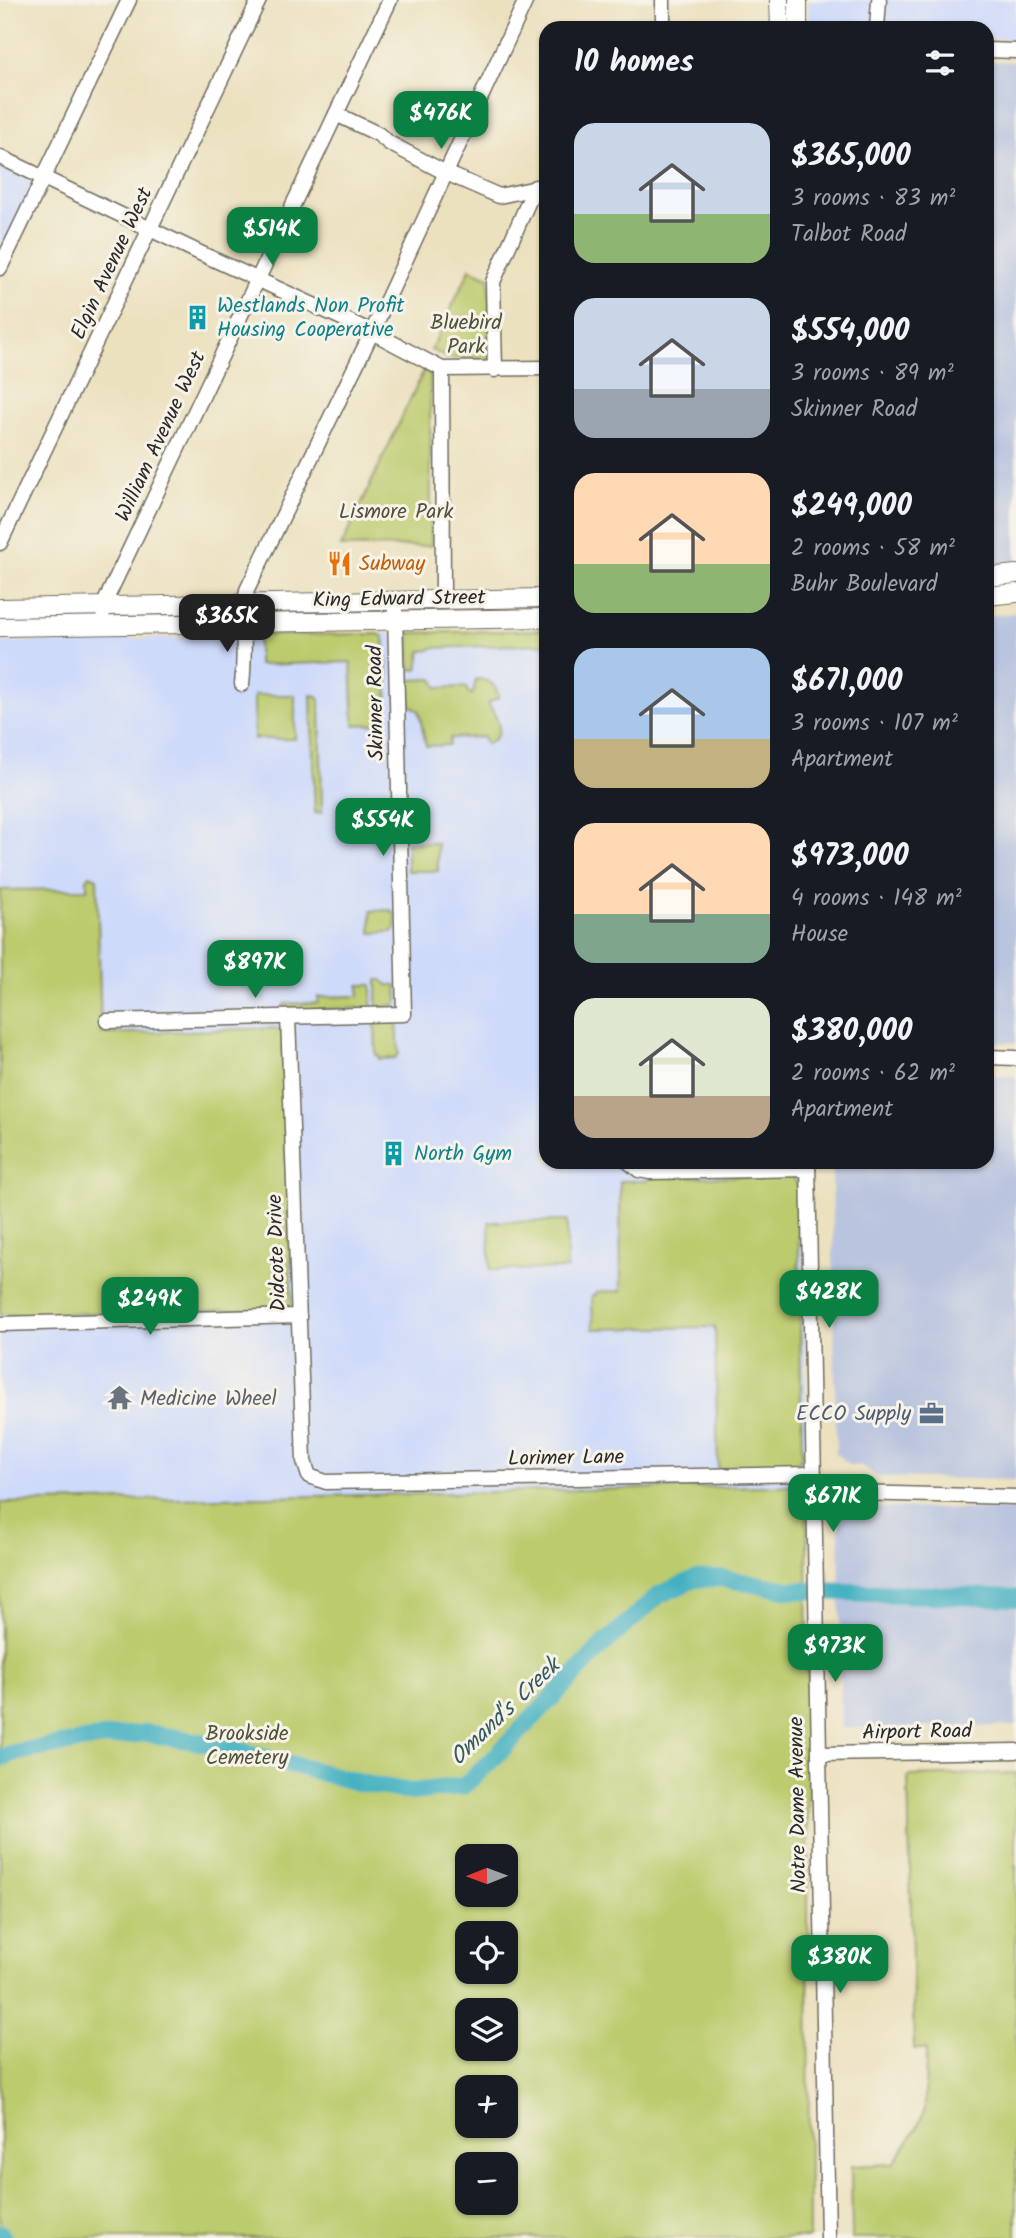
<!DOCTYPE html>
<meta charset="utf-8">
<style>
:root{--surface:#171b24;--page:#242831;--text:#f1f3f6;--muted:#9ea1a6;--accent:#0b8043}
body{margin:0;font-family:Kalam,sans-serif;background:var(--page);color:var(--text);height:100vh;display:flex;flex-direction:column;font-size:26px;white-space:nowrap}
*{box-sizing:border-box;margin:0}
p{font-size:23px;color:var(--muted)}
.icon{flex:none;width:38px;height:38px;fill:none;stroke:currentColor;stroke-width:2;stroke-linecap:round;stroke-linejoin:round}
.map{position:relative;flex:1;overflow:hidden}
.sheet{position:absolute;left:539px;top:21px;width:455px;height:1148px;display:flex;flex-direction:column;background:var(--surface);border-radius:21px;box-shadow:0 2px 5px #0004}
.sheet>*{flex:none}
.needle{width:46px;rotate:269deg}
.fabs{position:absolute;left:455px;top:1844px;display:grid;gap:14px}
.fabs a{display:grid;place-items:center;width:63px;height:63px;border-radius:14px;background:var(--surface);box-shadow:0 2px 5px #0004;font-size:35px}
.price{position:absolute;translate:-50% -60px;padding:0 16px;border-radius:14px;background:var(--accent);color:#fff;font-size:23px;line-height:46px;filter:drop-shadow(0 2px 4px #0008)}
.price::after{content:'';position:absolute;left:50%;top:42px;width:21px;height:16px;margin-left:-10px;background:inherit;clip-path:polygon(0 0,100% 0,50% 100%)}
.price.current{background:#222;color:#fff}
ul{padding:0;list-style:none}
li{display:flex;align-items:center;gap:21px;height:175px;padding:0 35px}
li span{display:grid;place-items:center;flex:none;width:196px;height:140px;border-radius:21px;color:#555}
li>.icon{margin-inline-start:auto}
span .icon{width:84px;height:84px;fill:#fffc;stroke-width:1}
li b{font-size:30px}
h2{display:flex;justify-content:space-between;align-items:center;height:84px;padding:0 35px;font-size:30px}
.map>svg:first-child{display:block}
.built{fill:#cedafa}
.industrial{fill:#b9c4de}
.green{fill:#bccb6d;stroke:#747b4c;stroke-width:2;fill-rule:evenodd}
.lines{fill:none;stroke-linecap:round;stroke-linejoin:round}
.river{stroke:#43b0c1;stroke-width:18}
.minor-casing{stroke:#6f6b5f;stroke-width:17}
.major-casing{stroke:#6f6b5f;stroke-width:20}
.minor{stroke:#fff;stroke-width:14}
.major{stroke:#fff;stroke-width:18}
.labels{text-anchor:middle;stroke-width:6;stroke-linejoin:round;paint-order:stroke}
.street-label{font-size:21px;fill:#2b2b2b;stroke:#f7f3e8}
.culture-label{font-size:21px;fill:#0d838f;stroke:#f7f3e8;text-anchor:start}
.park-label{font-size:21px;fill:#4f533c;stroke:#f7f3e8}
.food-label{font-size:21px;fill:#c56008;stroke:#f7f3e8;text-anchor:start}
.worship-label{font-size:21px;fill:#5b616d;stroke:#f7f3e8;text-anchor:start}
.service-label{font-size:21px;fill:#4e5e75;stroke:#f7f3e8;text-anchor:end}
.water-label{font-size:23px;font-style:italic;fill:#335a60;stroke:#f7f3e8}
</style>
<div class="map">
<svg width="1016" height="2238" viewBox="0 0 1016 2238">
<rect width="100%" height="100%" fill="#f7f3e8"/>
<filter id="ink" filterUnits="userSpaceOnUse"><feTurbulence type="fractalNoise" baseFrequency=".0143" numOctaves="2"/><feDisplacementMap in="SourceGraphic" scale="14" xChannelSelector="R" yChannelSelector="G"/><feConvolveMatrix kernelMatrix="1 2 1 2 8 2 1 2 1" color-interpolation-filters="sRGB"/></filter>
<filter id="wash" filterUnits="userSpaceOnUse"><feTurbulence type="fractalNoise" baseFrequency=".00686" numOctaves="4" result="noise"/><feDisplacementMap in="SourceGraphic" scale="28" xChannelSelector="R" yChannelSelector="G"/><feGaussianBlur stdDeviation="1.57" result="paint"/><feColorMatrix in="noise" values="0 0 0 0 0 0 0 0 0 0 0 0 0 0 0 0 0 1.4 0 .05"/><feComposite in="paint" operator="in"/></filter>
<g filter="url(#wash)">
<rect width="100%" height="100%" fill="#ece1bf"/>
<!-- built -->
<g class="built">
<path d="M808,0H1016V39L987,38V28H809Z"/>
<path d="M0,166L35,182L0,258Z"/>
<path d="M546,629V1162H802L807,1485L0,1503V642Z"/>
</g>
<!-- industrial -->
<g class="industrial">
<path d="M987,61L1016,62V561L987,564Z"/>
<path d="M1016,613V1043L987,1042V616Z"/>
<path d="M987,1076H1016V1480L877,1477L862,1466L849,1465L836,1453L832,1162H987Z"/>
<path d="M839,1507L1016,1510V1726L841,1728Z"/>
</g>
<!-- green -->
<g class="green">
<path d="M470,269L489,277L491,359L449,358L431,350Z"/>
<path d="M424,370L430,374L431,546L341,547Z"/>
<path d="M546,630V644L431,648L430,650L421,651L418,670L410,669L409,633Z"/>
<path d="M379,634L384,637C386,663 395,703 377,724L354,725L351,662L258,665V635Z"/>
<path d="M433,679L438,688L466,687L468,693L473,694L476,679C488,679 496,684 499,697L488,703C497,718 508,735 486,744L483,737L450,738L449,745L426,746L419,711L410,705V680Z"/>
<rect x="254" y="695" width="41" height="44"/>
<path d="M311,695L317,696L320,700L322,812L315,813Z"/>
<path d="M407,843H437L438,871H407Z"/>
<path d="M90,875L97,878L101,1034L275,1028L282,1032L292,1306L288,1309L0,1315V890L87,889V879Z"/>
<path d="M390,910L396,915L395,930L391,932L371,933V911Z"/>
<path d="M377,980H382L388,985H397L398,1000L395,1005L377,1008Z"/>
<path d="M359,985H372V1008L284,1010V1004L318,1003V997L359,996Z"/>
<path d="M375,1021H393L397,1023L399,1054L395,1058L379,1059V1055H376Z"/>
<path d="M792,1176L798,1185L802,1454L798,1464L789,1468L718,1470L715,1327L593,1329L592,1295H596V1292L621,1291L620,1181H647L648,1177Z"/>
<path d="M567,1221V1269L490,1270L489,1222Z"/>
<path d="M807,1485L809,2238H0V1503ZM467,1857H506V1895H467ZM467,1934H506V1972H467ZM467,2011H506V2049H467ZM467,2088H506V2126H467ZM467,2165H506V2203H467Z"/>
<path d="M1016,1773V2238H852L851,2166L893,2164L917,2128L925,2109L926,2049H914L908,1776Z"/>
</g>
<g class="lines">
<!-- river -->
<g class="river">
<path d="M0,1759L12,1753L99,1738L146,1733L218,1745L361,1783L412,1792L464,1786L493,1759L603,1645L659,1595L695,1579L720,1578L789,1590L1016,1598"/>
<path d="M0,2233L3,2238"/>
</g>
</g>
</g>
<g filter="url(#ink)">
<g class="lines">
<defs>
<g id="minor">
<path d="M663,0V28"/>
<path d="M877,28L879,0"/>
<path d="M987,50L1016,51"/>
<path d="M336,114L378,134L389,143L444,172L499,196L546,186"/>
<path d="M0,157L200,253L372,332L442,369L546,368"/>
<path d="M0,268L129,0"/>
<path d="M442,369L443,600"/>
<path d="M495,370L493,282L535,187"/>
<path d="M0,543L259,0"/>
<path d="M103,613V606L390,0"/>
<path d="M242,684C246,653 241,621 247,590L372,332L526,0"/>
<path d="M288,1017L304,1461L309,1476L326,1482L814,1474"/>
<path d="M107,1021L404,1014L395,610"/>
<path d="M987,1057L1016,1058"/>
<path d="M629,1162L639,1170L650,1172L808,1169"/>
<path d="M808,1162L828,2238"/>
<path d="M0,1324L299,1316"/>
<path d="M814,1492L1016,1497"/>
<path d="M819,1754L1016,1751"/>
</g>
<g id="major">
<path d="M779,0L780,28"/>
<path d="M798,0V28"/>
<path d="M987,577L1016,574"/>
<path d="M987,596L1016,593"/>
<path d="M0,608L546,598"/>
<path d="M0,627L546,618"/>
</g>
</defs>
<!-- minor casing -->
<use href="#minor" class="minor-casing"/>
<!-- major casing -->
<use href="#major" class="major-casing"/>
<!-- minor -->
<use href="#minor" class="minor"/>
<!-- major -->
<use href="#major" class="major"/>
</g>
</g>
<!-- icons -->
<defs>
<symbol id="building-bare" viewBox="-9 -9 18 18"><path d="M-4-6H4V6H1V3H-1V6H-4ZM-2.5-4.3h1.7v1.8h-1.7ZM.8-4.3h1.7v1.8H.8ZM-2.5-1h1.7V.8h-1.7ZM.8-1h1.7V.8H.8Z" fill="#0f9aa8" stroke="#f7f3e8" stroke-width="2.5" paint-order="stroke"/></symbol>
<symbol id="restaurant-bare" viewBox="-9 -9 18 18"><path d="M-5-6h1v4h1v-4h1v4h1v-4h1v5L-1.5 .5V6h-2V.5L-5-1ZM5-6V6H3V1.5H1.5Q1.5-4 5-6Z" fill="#e8710a" stroke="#f7f3e8" stroke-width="2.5" paint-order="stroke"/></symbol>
<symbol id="temple-bare" viewBox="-9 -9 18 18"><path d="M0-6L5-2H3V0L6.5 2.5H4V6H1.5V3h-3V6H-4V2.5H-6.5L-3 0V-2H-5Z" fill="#6b7280" stroke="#f7f3e8" stroke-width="2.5" paint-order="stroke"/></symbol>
<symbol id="office-bare" viewBox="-9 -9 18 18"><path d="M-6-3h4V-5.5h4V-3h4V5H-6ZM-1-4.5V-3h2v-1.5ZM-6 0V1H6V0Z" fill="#5c6f8a" stroke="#f7f3e8" stroke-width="2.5" paint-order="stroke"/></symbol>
</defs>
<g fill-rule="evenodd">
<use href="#building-bare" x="180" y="300" width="35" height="35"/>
<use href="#restaurant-bare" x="322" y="546" width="35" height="35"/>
<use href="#building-bare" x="376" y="1136" width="35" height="35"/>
<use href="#temple-bare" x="102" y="1380" width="35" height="35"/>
<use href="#office-bare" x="914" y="1396" width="35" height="35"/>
</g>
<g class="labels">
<!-- street labels -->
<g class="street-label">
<text transform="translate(111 263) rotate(-65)" y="7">Elgin Avenue West</text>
<text transform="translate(160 436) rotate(-65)" y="7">William Avenue West</text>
<text transform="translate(399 598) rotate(-1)" y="7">King Edward Street</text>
<text transform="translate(375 703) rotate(-91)" y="7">Skinner Road</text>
<text transform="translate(276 1253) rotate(-92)" y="7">Didcote Drive</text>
<text transform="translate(566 1457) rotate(-1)" y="7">Lorimer Lane</text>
<text transform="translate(917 1731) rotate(-1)" y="7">Airport Road</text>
<text transform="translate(797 1805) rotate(-91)" y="7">Notre Dame Avenue</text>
</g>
<!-- culture labels -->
<g class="culture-label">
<text x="217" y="312">Westlands Non Profit<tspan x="217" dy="24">Housing Cooperative</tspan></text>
<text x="414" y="1160">North Gym</text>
</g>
<!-- park labels -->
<g class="park-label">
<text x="466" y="329">Bluebird<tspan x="466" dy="24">Park</tspan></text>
<text x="396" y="518">Lismore Park</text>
<text x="247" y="1740">Brookside<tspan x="247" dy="24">Cemetery</tspan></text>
</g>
<!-- food labels -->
<g class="food-label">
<text x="359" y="570">Subway</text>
</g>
<!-- worship labels -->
<g class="worship-label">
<text x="140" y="1405">Medicine Wheel</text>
</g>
<!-- service labels -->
<g class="service-label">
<text x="911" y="1420">ECCO Supply</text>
</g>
<!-- water labels -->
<g class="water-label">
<text transform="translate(504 1711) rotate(-44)" y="8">Omand's Creek</text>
</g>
</g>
</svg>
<div class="fabs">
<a><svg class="needle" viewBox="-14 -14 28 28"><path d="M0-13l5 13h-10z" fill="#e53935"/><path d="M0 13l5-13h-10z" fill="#9ea1a6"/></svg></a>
<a><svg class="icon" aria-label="locate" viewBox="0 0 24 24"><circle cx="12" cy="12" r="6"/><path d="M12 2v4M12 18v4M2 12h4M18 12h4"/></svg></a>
<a><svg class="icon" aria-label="layers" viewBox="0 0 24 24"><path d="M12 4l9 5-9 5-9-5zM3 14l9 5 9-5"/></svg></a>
<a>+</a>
<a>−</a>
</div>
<b class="price" style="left:441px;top:151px">$476K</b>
<b class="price" style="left:272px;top:267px">$514K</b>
<b class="price current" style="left:227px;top:654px">$365K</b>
<b class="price" style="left:383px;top:858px">$554K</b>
<b class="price" style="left:255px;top:1000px">$897K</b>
<b class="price" style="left:829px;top:1330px">$428K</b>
<b class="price" style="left:150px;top:1337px">$249K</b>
<b class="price" style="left:833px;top:1534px">$671K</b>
<b class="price" style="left:835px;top:1684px">$973K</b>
<b class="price" style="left:840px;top:1995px">$380K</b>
<section class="sheet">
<h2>10 homes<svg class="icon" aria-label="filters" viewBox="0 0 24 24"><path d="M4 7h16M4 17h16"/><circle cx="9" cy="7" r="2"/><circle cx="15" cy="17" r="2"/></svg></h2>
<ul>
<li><span style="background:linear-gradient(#c9d6e8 65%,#8fb573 0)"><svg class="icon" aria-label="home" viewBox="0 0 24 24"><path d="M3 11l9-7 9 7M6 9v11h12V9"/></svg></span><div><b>$365,000</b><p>3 rooms · 83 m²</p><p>Talbot Road</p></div></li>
<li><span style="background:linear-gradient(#c9d6e8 65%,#9aa5b1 0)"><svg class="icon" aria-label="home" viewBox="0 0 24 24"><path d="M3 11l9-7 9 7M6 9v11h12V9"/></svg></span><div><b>$554,000</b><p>3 rooms · 89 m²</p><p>Skinner Road</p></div></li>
<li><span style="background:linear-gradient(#ffd9b3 65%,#8fb573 0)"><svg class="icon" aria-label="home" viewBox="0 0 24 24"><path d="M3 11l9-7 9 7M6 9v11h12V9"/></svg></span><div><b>$249,000</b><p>2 rooms · 58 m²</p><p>Buhr Boulevard</p></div></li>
<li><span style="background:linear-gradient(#a9c7e8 65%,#c2b280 0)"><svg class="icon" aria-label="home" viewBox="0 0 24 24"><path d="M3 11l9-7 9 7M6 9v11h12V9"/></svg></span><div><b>$671,000</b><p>3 rooms · 107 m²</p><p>Apartment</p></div></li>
<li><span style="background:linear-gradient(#ffd9b3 65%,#7fa58c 0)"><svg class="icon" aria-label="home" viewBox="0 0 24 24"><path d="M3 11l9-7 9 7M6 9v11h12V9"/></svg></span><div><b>$973,000</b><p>4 rooms · 148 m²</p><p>House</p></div></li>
<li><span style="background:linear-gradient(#dfe7d0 70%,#b9a48a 0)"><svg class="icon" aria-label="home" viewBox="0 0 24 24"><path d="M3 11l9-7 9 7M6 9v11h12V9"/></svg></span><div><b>$380,000</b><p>2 rooms · 62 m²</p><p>Apartment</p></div></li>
</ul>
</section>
</div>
